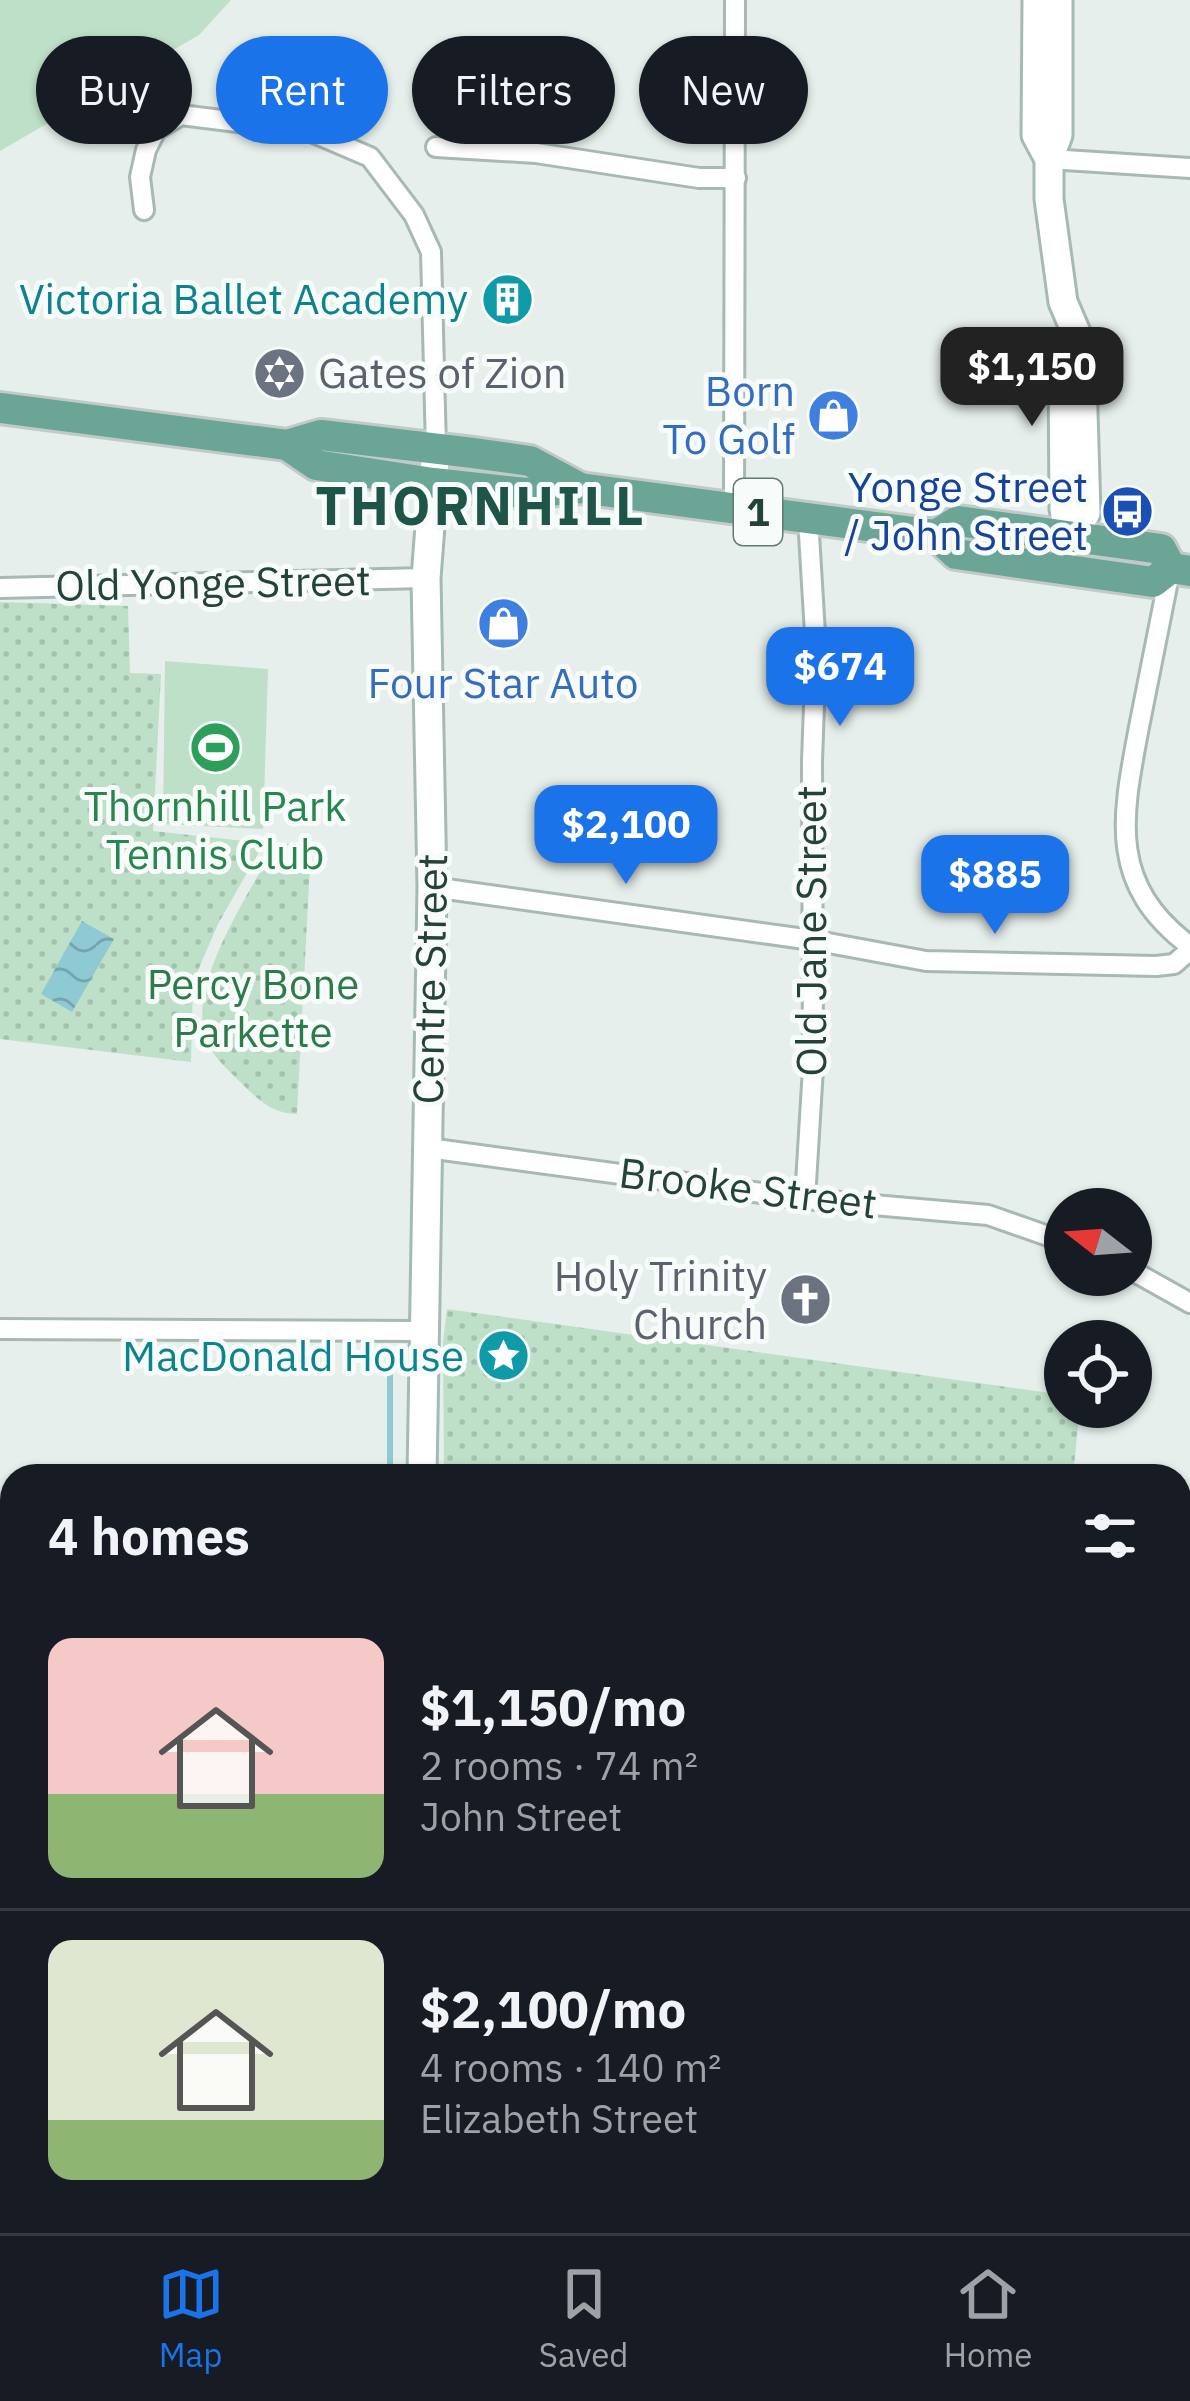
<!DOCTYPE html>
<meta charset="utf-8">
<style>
:root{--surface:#171b24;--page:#20242c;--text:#f1f3f6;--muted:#9ea1a6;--line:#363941;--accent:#1a73e8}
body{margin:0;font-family:"IBM Plex Sans",sans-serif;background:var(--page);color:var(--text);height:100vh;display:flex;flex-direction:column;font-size:45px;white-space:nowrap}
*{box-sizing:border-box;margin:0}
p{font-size:39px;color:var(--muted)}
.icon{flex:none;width:66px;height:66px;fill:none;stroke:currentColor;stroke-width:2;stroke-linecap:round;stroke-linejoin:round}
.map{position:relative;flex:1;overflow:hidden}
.drawer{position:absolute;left:0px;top:1464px;width:1191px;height:771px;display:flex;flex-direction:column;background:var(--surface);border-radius:36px 36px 0 0;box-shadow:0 3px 9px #0004}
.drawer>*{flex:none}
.banner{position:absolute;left:36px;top:36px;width:1119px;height:108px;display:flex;gap:24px}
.needle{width:78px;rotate:287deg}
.fabs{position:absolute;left:1044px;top:1188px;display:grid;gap:24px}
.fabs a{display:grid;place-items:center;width:108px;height:108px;border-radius:50%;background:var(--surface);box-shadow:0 3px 9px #0004;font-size:60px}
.price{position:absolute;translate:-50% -102px;padding:0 27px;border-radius:24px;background:var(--accent);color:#fff;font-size:39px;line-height:78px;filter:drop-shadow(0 3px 6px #0008)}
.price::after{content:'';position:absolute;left:50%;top:72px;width:36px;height:27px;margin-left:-18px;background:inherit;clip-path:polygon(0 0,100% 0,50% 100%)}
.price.active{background:#222;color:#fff}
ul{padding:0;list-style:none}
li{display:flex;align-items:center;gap:36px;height:300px;padding:0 48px}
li+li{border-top:3px solid var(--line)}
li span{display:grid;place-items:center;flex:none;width:336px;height:240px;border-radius:24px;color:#555}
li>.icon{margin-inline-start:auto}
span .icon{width:144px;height:144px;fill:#fffc;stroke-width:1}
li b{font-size:51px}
h2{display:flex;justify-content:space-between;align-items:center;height:144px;padding:0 48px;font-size:51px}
.tag{padding:0 42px;border-radius:54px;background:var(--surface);box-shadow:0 3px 9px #0004;font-size:42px;line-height:108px}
.tag.active{background:var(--accent);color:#fff}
.tabs{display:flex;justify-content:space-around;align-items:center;height:168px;border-top:3px solid var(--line);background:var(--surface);font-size:33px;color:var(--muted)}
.tabs a{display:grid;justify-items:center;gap:6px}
.tabs .active{color:var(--accent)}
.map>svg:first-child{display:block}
.grass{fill:#bfe0c8}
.park{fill:url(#park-dots)}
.water{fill:url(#water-waves)}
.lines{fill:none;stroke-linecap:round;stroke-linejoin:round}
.stream{stroke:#8ec9d4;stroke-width:6}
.minor-casing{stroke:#a8b8b2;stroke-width:24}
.secondary-casing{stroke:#a4bbb3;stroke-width:33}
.primary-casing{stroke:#c2cac8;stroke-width:36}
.minor{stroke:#fff;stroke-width:18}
.secondary{stroke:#fff;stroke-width:27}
.primary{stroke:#6aa596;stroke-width:30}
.labels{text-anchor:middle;stroke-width:10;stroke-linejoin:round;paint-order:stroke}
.shield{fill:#f7fbf9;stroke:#637a73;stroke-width:3}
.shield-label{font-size:39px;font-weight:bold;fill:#24423a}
.culture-label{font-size:42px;fill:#0d838f;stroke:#f7fbf9;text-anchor:end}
.worship-label{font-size:42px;fill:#5b616d;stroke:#f7fbf9;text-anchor:start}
.shop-label{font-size:42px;fill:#366cbe;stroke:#f7fbf9;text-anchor:end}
.transit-label{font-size:42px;fill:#164399;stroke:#f7fbf9;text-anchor:end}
.street-label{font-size:42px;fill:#24423a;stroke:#f7fbf9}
.leisure-label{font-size:42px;fill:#27864d;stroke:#f7fbf9}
.park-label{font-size:42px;fill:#2d7a4b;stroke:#f7fbf9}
.district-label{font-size:54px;font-weight:bold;letter-spacing:3px;fill:#1f5548;stroke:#f7fbf9}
</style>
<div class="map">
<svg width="1190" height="2233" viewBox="0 0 1190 2233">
<defs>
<pattern id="park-dots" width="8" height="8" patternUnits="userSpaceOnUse" patternTransform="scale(3)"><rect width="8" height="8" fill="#bfe0c8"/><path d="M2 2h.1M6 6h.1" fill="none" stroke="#a4c1ad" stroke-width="1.8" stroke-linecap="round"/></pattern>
<pattern id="water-waves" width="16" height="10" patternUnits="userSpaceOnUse" patternTransform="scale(3)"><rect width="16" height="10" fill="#8ec9d4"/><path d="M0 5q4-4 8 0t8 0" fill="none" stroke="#74a5ad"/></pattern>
</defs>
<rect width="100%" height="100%" fill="#e6efeb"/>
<!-- grass -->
<g class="grass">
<path d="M0,0H231L199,35L0,151Z"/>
<path d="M165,661L268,669L263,829L163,824Z"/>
</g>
<!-- park -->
<g class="park">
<path d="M0,602L128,606L130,673L161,674L153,831L264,843L218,924L193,982L191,1062L0,1039Z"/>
<path d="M276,843L311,845L297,1114C269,1113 256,1097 236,1078C226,1068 212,1055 207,1041C184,986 251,892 276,843Z"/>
<path d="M447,1309L1065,1395V1407H1080L1073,1476H444L443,1342Z"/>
</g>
<!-- water -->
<path class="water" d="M82,921L114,939L72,1012L41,994Z"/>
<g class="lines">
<!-- stream -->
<g class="stream">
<path d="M390,1476V1349"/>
<path d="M388,2233V2223"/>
</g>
<defs>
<g id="minor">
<path d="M436,147L536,153L699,178H736"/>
<path d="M1049,159L1190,168"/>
<path d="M144,210L140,177L146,150L156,130L181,115L309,131L370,157L414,215L431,252L436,449"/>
<path d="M734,509L735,0"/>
<path d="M1170,571C1160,623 1149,675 1139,727C1122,817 1107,884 1190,946"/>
<path d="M0,588L426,578"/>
<path d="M432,887L812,940L926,961L1156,966L1174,964L1190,950"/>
<path d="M428,1148L805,1199L988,1215L1065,1242"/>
<path d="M805,1199L813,1068L812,761L816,650L808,518"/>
<path d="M1131,1270L1190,1303"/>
<path d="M0,1329L422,1331"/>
<path d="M0,1892H12"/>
</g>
<g id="secondary">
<path d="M1037,0L1036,135L1049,159"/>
<path d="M1058,0V135L1049,159V199L1063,302L1081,344L1086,513L1070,537"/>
<path d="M1063,366L1064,509L1070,543"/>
<path d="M422,1476L432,887L426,578L435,461"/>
<path d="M420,2223V2233"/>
</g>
<g id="primary">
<path d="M0,408L287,445L321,435L473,453L530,461L580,488"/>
<path d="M287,445L316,465L433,483L526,493L580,488L936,535L956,554L1153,582L1171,568L1190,571"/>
<path d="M936,535L958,521L1161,549L1171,568"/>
</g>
</defs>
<!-- minor casing -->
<use href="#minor" class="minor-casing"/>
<!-- secondary casing -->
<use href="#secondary" class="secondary-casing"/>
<!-- primary casing -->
<use href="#primary" class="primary-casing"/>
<!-- minor -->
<use href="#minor" class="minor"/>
<!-- secondary -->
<use href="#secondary" class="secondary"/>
<!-- primary -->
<use href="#primary" class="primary"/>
</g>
<!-- icons -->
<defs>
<symbol id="building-disc" viewBox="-11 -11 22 22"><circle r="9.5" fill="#0f9aa8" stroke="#f7fbf9"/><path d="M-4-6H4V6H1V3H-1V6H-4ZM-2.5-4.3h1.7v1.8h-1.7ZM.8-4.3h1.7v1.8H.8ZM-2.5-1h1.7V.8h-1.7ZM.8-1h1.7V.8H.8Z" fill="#fff"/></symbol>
<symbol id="synagogue-disc" viewBox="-11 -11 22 22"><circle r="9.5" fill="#6b7280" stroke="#f7fbf9"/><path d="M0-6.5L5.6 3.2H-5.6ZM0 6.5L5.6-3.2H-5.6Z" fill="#fff"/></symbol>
<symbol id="shop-disc" viewBox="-11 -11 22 22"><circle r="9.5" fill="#3f7fe0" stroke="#f7fbf9"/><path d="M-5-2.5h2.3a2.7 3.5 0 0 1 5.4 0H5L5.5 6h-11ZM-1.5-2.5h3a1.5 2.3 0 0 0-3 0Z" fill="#fff"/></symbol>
<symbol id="bus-disc" viewBox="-11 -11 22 22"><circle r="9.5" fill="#1a4fb4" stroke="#f7fbf9"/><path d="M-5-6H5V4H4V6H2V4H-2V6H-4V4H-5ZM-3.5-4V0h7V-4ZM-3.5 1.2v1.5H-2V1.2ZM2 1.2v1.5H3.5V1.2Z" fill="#fff"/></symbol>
<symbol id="stadium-disc" viewBox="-11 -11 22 22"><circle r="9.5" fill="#2e9e5b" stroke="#f7fbf9"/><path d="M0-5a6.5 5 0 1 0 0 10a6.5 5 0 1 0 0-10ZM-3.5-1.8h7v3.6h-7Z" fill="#fff"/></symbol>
<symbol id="church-disc" viewBox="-11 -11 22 22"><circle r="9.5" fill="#6b7280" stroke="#f7fbf9"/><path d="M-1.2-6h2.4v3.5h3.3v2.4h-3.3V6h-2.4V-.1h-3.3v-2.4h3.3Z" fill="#fff"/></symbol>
<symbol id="sight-disc" viewBox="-11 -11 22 22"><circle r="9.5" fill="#0f9aa8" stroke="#f7fbf9"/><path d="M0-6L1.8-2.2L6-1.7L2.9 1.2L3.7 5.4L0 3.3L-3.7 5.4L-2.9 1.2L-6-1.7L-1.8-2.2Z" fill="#fff"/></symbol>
</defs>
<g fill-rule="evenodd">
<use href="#building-disc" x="478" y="270" width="59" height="59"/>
<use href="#synagogue-disc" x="250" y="344" width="59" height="59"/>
<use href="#shop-disc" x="804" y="386" width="59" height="59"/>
<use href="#bus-disc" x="1098" y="482" width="59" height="59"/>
<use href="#shop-disc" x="474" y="594" width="59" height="59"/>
<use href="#stadium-disc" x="186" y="718" width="59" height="59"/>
<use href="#church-disc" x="776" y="1270" width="59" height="59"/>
<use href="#sight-disc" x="474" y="1326" width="59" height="59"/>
</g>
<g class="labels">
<!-- shield labels -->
<rect class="shield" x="734" y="479" width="48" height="66" rx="9"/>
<g class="shield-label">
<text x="758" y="526">1</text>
</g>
<!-- culture labels -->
<g class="culture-label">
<text x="468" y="314">Victoria Ballet Academy</text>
<text x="464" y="1371">MacDonald House</text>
</g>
<!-- worship labels -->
<g class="worship-label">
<text x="318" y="388">Gates of Zion</text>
<text x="767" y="1291" text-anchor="end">Holy Trinity<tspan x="767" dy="48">Church</tspan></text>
</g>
<!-- shop labels -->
<g class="shop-label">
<text x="795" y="406">Born<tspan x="795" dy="48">To Golf</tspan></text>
<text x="503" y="698" text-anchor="middle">Four Star Auto</text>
</g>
<!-- transit labels -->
<g class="transit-label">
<text x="1088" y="502">Yonge Street<tspan x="1088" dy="48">/ John Street</tspan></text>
</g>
<!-- street labels -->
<g class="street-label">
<text transform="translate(213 583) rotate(-1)" y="15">Old Yonge Street</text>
<text transform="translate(811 931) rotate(-90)" y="15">Old Jane Street</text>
<text transform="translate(430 979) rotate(-89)" y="15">Centre Street</text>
<text transform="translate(748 1188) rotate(7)" y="15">Brooke Street</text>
</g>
<!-- leisure labels -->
<g class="leisure-label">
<text x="215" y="821">Thornhill Park<tspan x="215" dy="48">Tennis Club</tspan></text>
</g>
<!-- park labels -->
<g class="park-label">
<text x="253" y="999">Percy Bone<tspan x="253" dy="48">Parkette</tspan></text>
</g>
<!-- district labels -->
<g class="district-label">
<text x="481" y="525">THORNHILL</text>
</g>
</g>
</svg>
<div class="fabs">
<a><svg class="needle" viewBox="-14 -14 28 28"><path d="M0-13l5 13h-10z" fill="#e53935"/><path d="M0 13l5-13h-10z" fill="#9ea1a6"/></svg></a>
<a><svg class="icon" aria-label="locate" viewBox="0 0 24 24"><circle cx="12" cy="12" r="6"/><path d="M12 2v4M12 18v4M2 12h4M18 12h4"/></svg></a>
</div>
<b class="price active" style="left:1032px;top:429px">$1,150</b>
<b class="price" style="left:840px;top:729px">$674</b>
<b class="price" style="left:626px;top:887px">$2,100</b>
<b class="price" style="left:995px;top:937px">$885</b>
<div class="banner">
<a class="tag">Buy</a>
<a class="tag active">Rent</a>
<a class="tag">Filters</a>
<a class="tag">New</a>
</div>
<section class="drawer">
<h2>4 homes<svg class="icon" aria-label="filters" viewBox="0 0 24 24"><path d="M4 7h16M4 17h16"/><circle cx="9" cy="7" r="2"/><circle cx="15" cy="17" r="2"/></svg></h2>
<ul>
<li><span style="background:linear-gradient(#f6c9c9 65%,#8fb573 0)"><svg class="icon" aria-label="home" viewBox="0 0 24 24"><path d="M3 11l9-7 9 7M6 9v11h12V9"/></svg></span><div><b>$1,150/mo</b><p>2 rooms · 74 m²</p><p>John Street</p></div></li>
<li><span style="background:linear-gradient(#dfe7d0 75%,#8fb573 0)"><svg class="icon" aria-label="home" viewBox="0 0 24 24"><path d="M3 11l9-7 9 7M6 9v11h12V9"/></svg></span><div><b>$2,100/mo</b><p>4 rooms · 140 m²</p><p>Elizabeth Street</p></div></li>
</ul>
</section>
</div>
<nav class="tabs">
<a class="active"><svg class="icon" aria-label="map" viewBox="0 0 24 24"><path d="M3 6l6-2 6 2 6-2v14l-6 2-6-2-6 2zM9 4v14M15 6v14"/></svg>Map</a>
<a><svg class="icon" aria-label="saved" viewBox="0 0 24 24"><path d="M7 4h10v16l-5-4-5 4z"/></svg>Saved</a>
<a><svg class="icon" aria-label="home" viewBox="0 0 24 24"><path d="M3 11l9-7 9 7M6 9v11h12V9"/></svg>Home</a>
</nav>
